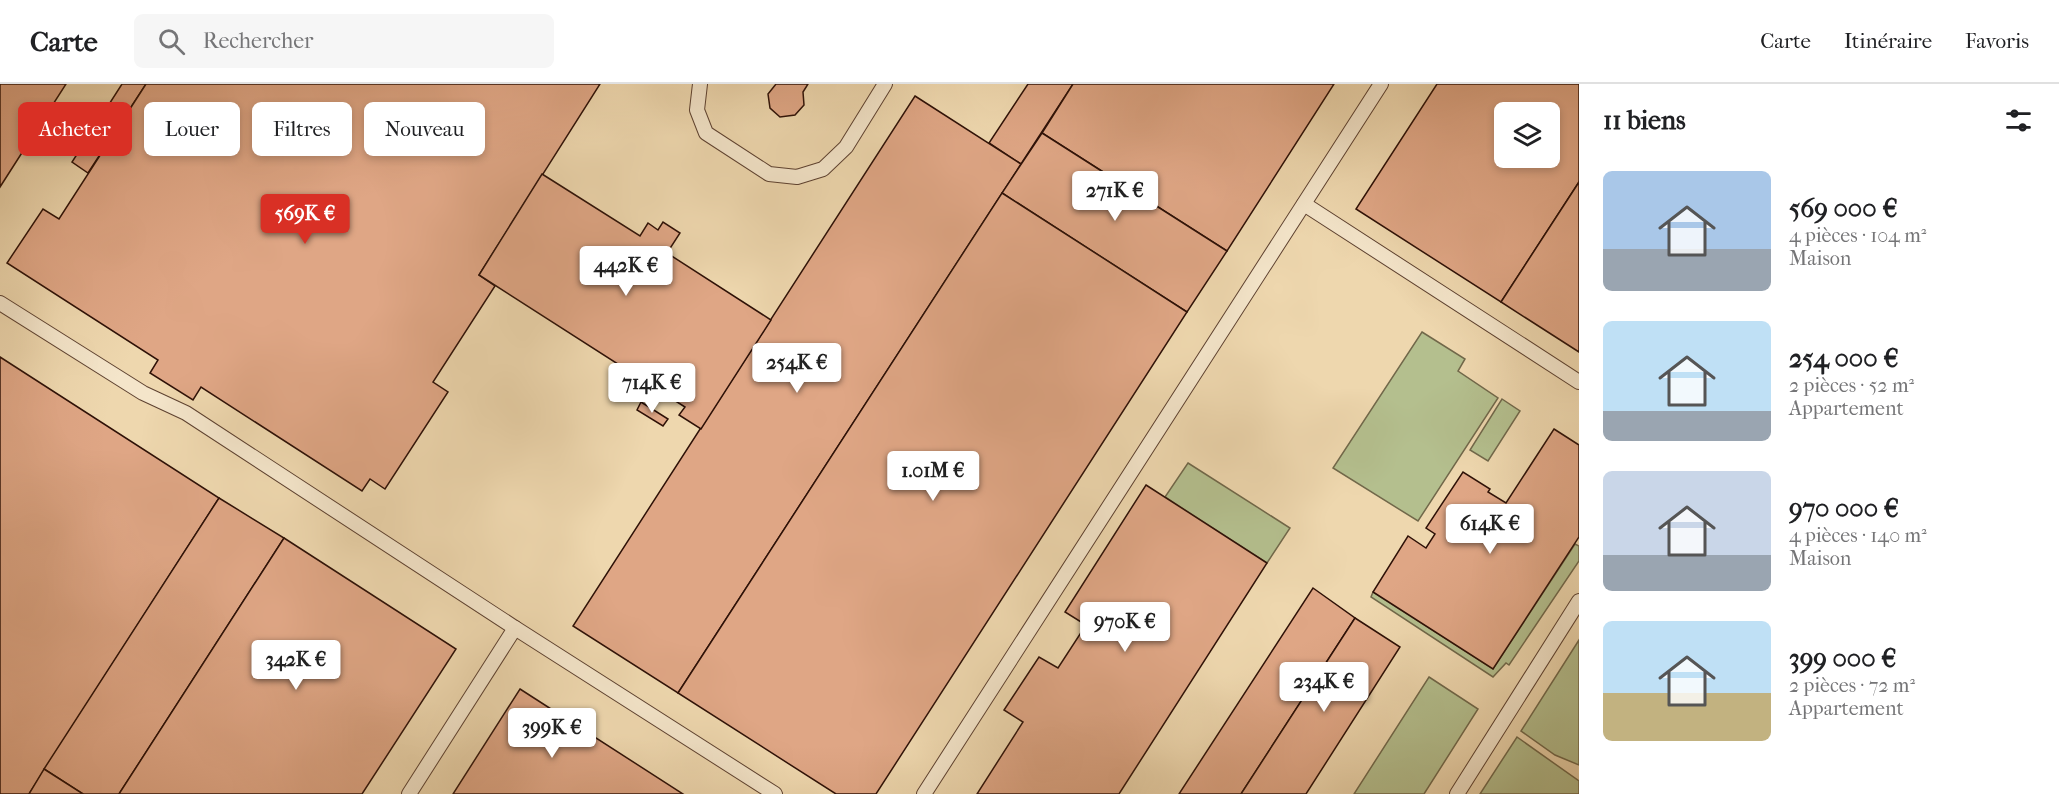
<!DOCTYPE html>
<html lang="fr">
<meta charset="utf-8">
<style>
:root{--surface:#fff;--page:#f6f6f6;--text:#202124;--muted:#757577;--line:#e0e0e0;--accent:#d93025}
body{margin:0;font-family:"IM FELL French Canon",serif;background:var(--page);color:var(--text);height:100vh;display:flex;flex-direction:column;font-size:22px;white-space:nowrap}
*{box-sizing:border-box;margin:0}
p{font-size:20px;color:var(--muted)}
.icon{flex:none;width:33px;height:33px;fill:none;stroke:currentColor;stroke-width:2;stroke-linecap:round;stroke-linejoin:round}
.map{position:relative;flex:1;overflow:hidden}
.sheet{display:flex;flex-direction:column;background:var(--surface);width:480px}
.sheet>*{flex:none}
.banner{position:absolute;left:18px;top:18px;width:570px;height:54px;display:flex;gap:12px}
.controls{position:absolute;left:1494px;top:18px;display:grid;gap:12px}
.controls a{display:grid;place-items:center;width:66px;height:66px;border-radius:9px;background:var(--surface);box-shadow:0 3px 9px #0003;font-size:30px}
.price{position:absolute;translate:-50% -51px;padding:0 14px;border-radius:6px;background:#fff;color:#222;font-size:20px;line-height:39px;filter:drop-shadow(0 2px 3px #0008)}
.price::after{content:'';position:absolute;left:50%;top:36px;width:18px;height:14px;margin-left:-9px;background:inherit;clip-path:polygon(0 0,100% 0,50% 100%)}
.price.current{background:var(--accent);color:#fff}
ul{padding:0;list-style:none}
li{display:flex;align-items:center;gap:18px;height:150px;padding:0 24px}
li span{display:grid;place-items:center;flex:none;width:168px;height:120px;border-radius:9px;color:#555}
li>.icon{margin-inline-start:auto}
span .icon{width:72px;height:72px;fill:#fffc;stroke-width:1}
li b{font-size:26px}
h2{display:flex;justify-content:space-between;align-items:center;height:72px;padding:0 24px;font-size:26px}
.tag{padding:0 21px;border-radius:9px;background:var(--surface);box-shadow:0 3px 9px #0003;font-size:21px;line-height:54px}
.tag.current{background:var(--accent);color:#fff}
header{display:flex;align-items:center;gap:36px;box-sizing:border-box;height:84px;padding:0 30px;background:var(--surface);border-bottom:2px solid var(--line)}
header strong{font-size:28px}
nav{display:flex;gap:33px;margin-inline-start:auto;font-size:21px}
.search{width:420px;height:54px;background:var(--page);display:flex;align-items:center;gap:15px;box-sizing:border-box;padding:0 21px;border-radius:9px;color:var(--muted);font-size:22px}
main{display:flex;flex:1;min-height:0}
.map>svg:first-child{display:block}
.green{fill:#b4bf8e;stroke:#71684a;stroke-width:1.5}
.building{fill:#dfa685;stroke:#2e1107;stroke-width:1.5;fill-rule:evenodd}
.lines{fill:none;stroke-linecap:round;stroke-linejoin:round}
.service-casing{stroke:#5e4231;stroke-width:16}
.service{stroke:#f4e5ca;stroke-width:14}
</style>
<header>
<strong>Carte</strong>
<div class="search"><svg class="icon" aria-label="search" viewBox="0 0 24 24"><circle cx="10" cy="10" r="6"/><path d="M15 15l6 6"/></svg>Rechercher</div>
<nav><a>Carte</a><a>Itinéraire</a><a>Favoris</a></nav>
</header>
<main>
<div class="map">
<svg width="1579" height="710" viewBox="0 0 1579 710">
<rect width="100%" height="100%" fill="#eed7ae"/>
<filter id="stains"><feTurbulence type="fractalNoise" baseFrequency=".00333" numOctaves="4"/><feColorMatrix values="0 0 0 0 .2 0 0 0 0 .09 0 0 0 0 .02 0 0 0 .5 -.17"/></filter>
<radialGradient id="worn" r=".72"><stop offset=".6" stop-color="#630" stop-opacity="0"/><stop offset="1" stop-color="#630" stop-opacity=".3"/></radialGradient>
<!-- green -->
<g class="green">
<path d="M1422,248L1465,275L1458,287L1498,314L1418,437L1333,384Z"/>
<path d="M1502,315L1520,327L1488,377L1470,366Z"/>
<path d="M1188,379L1290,444L1267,479L1165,413Z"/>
<path d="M1575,460L1579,462V477L1509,581L1506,579L1493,593L1371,513L1373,508L1493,585Z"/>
<path d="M1579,556V681L1555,671L1521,647Z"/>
<path d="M1429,593L1478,625L1424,710H1354Z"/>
<path d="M1517,653L1579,697V710H1480Z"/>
</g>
<!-- building -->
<g class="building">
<path d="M0,0H66L0,103Z"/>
<path d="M122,0H146L88,89L72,78Z"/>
<path d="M146,0H600L479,191L495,202L433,298L448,308L385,405L370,395L362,407L201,303L193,316L150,289L158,276L7,179L43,125L59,135Z"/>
<path d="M776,0H808L803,8L804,21L795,31L780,33L770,24L768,10Z"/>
<path d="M1028,0H1073L1021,80L989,59Z"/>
<path d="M1073,0H1334L1227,167L1042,49Z"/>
<path d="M1437,0H1579V98L1501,218L1356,125ZM1504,28H1550V74H1504Z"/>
<path d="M915,12L1021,80L678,609L573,542Z"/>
<path d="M1042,49L1227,167L1187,228L1002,109Z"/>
<path d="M542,90L640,152L648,139L658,146L663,138L680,149L667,169L771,236L701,345L679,331L685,323L479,191Z"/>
<path d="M1579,98V268L1501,218Z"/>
<path d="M1002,109L1187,228L876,710H836L678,609Z"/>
<path d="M0,273L219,414L29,710H0Z"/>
<path d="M641,318L668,335L663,342L637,326Z"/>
<path d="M1554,345L1579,361V453L1493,585L1373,508L1408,452L1426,464L1435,450L1426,444L1463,388L1490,405L1488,408L1506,419Z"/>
<path d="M1146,401L1267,479L1119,710H977L1023,638L1004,626L1039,573L1058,584L1086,541L1065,528Z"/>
<path d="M219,414L284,454L119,710H83L44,685Z"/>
<path d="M284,454L456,565L362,710H119Z"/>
<path d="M1313,504L1355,534L1241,710H1179Z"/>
<path d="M1355,534L1400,563L1306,710H1241Z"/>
<path d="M520,605L683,710H453Z"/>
<path d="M44,685L83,710H29Z"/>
</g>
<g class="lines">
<defs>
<g id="service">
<path d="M700,0L697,26L706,49L769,90L797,93L823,85L846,63L885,0"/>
<path d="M1304,120L1579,298"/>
<path d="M0,219L143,309L186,329L515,544"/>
<path d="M409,710L515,544L775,710"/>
<path d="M924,710L1381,0"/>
<path d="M1457,710L1579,517"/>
</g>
</defs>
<!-- service casing -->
<use href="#service" class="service-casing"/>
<!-- service -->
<use href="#service" class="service"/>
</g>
<rect width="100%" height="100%" filter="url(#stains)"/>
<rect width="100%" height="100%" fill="url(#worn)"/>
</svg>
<div class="controls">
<a><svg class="icon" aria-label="layers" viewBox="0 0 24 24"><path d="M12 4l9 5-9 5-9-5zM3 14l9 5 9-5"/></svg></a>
</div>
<b class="price" style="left:1115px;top:138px">271K €</b>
<b class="price current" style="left:305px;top:161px">569K €</b>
<b class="price" style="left:626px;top:213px">442K €</b>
<b class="price" style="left:797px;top:310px">254K €</b>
<b class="price" style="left:652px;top:330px">714K €</b>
<b class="price" style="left:933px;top:418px">1.01M €</b>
<b class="price" style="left:1490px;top:471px">614K €</b>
<b class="price" style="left:1125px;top:569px">970K €</b>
<b class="price" style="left:296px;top:607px">342K €</b>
<b class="price" style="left:1324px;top:629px">234K €</b>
<b class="price" style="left:552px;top:675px">399K €</b>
<div class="banner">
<a class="tag current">Acheter</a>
<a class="tag">Louer</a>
<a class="tag">Filtres</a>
<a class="tag">Nouveau</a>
</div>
</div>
<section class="sheet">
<h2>11 biens<svg class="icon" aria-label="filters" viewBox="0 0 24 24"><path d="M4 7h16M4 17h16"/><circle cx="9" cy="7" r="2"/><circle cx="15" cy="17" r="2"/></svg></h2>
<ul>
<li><span style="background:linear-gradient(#a9c7e8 65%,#9aa5b1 0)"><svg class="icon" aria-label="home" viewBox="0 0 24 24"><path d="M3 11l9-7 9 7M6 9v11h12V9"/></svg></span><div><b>569 000 €</b><p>4 pièces · 104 m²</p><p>Maison</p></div></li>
<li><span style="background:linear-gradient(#bfe0f5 75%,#9aa5b1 0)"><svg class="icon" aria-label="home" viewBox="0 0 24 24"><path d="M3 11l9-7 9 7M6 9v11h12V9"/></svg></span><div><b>254 000 €</b><p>2 pièces · 52 m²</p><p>Appartement</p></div></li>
<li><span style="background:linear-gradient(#c9d6e8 70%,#9aa5b1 0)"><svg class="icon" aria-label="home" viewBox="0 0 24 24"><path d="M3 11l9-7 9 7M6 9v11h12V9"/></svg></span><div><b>970 000 €</b><p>4 pièces · 140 m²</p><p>Maison</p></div></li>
<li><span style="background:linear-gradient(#bfe0f5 60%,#c2b280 0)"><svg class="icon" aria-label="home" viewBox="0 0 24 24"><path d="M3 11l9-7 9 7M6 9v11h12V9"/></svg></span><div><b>399 000 €</b><p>2 pièces · 72 m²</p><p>Appartement</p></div></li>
</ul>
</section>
</main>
